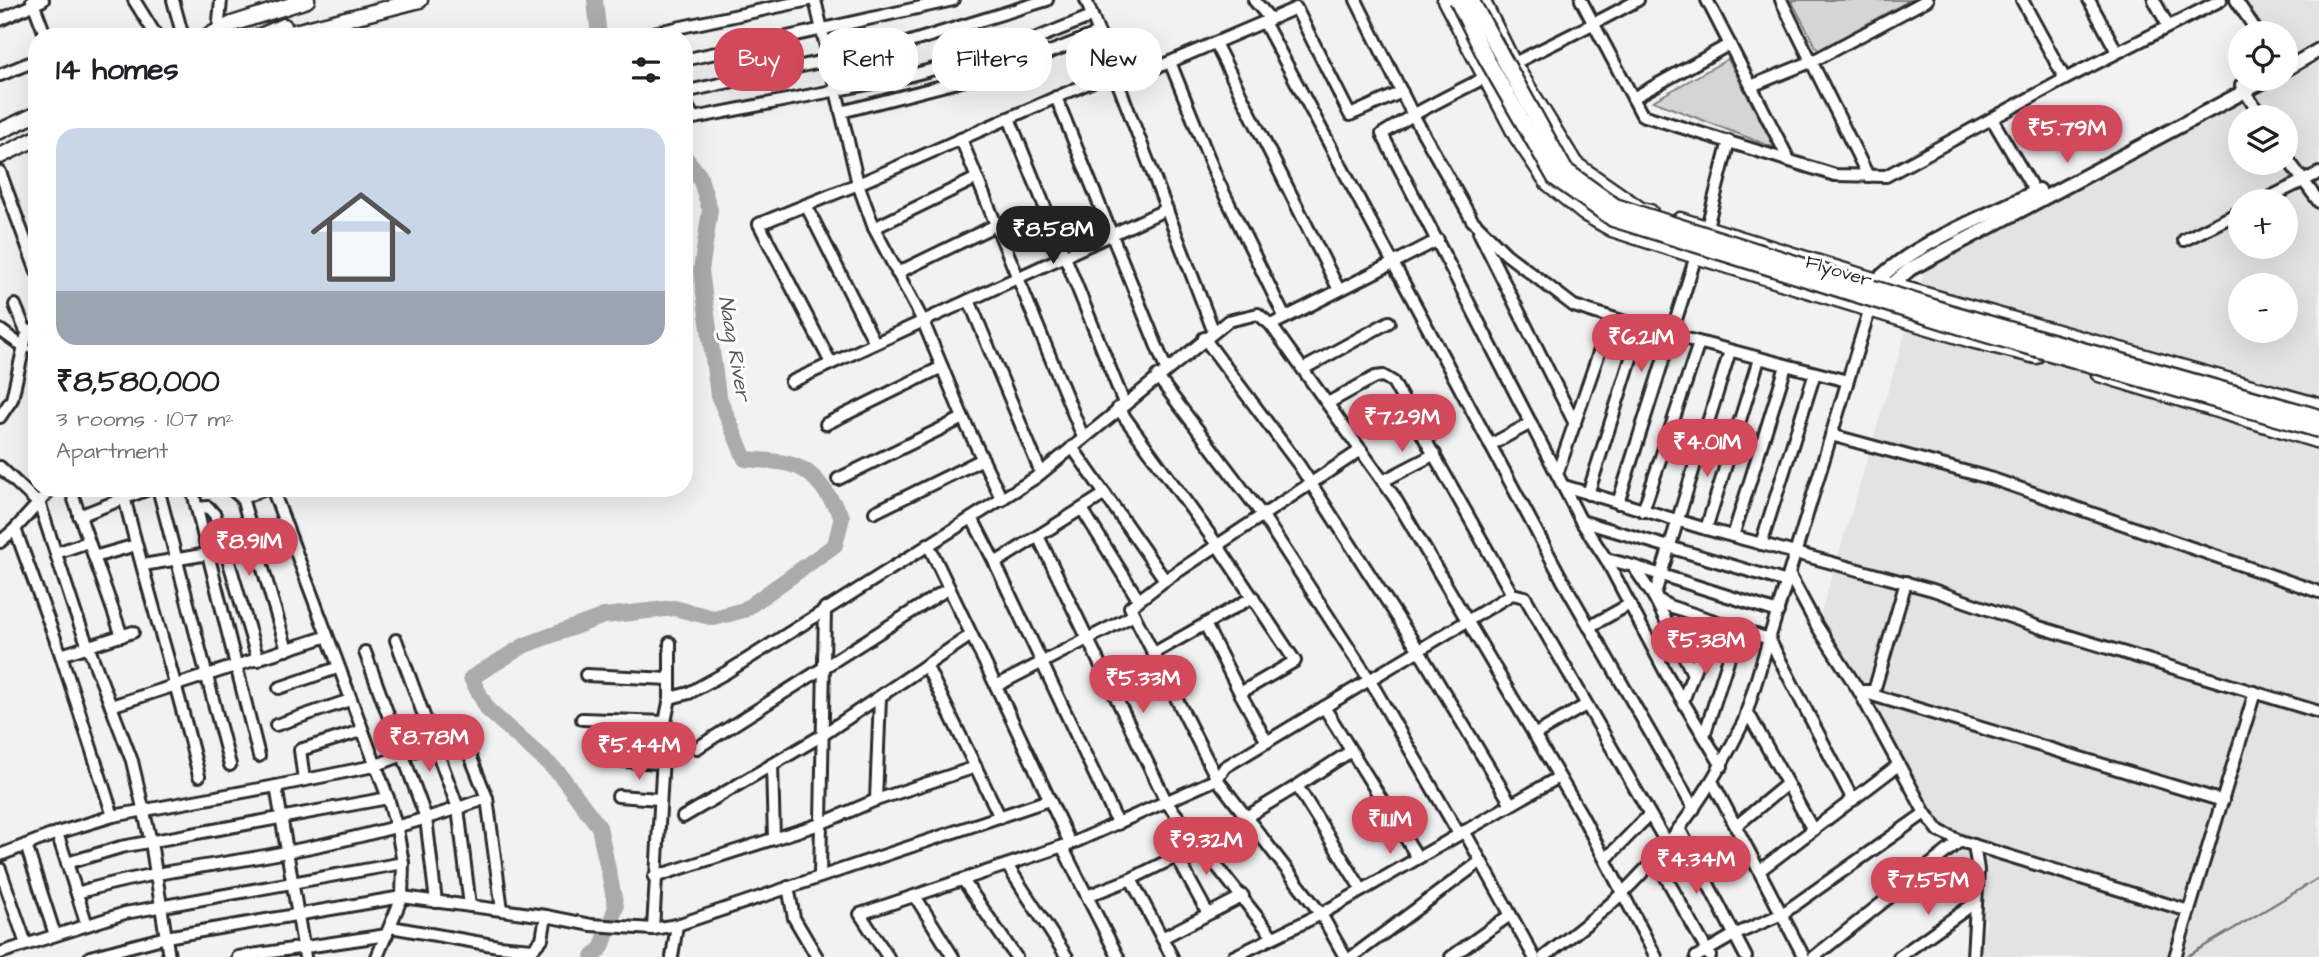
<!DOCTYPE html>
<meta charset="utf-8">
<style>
:root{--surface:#fff;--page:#f6f6f6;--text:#202124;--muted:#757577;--accent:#d1495b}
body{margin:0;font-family:"Architects Daughter",sans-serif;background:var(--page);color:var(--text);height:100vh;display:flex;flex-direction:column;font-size:26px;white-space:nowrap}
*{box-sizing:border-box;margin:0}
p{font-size:23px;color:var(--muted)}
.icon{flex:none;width:38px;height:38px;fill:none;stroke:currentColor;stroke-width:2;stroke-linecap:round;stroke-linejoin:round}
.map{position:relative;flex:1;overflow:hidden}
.drawer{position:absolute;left:28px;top:28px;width:665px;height:469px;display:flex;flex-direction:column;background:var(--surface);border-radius:28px;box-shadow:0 7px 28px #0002}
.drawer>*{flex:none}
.guide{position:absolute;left:714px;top:28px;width:665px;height:63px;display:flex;gap:14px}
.tools{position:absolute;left:2228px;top:21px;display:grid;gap:14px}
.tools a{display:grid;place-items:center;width:70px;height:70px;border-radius:50%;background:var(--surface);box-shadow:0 7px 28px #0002;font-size:35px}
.price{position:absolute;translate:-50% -60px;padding:0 16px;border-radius:24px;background:var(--accent);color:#fff;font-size:23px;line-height:46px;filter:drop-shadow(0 2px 4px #0008)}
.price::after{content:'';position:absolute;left:50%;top:42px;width:21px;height:16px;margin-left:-10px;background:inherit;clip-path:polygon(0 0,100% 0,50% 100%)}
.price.on{background:#222;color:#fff}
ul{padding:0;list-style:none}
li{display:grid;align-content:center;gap:14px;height:371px;padding:0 28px}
li span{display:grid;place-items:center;height:217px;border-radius:21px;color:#555}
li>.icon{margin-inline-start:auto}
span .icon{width:126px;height:126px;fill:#fffc;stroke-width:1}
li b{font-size:30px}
h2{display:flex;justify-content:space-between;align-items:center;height:84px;padding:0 28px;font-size:30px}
.chip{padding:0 24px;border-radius:28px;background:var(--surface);box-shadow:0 7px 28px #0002;font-size:24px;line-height:63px}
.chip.on{background:var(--accent);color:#fff}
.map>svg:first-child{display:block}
.built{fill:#e3e3e3;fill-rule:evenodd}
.green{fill:#d5d5d5;stroke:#808080;stroke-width:2}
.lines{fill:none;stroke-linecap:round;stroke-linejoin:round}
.stream{stroke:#787878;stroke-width:2.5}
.river{stroke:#ababab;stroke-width:16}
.minor-casing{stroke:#2b2b2b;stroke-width:16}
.major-casing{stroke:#2b2b2b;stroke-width:18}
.highway-casing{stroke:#2b2b2b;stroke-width:19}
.minor{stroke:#fff;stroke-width:10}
.major{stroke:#fff;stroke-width:12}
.highway{stroke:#fff;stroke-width:14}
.highway-bridge-casing{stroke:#2b2b2b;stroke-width:19;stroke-linecap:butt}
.highway-bridge{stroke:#fff;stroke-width:14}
.labels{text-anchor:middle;stroke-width:6;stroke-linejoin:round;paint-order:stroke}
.street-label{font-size:19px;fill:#2b2b2b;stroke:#fff}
.water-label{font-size:21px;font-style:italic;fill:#585858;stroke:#fff}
</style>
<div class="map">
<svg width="2319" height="957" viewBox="0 0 2319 957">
<rect width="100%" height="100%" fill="#f2f2f2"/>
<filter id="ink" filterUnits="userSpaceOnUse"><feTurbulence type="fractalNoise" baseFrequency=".0143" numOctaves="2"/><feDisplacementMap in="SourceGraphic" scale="14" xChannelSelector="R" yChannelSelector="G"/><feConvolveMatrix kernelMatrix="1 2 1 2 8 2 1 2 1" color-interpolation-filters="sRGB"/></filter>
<g filter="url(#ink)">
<!-- built -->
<path class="built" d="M2243,0H2319V957H1977L1987,921L1817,626L1924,271L2276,79H2286V33H2261ZM2240,117H2286V163H2240ZM2240,201H2286V247H2240ZM2240,285H2286V331H2240Z"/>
<!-- green -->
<g class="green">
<path d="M1791,0H1910L1818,51Z"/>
<path d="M1728,59L1775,148L1653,101Z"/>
</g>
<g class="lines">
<!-- stream -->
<path class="stream" d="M2186,957L2319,878"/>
<!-- river -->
<g class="river">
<path d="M595,0L599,37"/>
<path d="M593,957L602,947L616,907L599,827L559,773L488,710L471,678L525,645L604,616L674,608L714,618L744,610L835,545L842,517C810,465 805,463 745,459L718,395L701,271L710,210L699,175L684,156"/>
</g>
<defs>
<g id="minor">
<path d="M32,0L46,37"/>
<path d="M134,0L157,37"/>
<path d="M173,0L183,37"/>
<path d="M815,0L858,184L759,224L831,363"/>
<path d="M1086,0L1213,330"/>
<path d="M1254,0L1270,19"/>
<path d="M1356,0L1413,115L1382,134L1581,521L1606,559L1667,675L1722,766"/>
<path d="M1581,0L1642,115L1835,175L1886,176L2065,79L2221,0"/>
<path d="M1638,0C1564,41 1487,74 1413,115L1472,220L1506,254L1574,306L1641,327L1847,381"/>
<path d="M1707,0L1789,160"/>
<path d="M1781,0L1868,176"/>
<path d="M2022,0L2065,79"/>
<path d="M2089,0L2117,52"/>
<path d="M2154,0L2168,26"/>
<path d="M2236,0L2258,33"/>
<path d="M0,20L43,0"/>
<path d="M1264,22L1296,8L1350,115L1402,92"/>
<path d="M218,32L221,0"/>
<path d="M651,37L653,33L809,0"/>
<path d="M1215,43L1339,290"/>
<path d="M684,60L953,0"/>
<path d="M1170,62L1218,181L1285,318"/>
<path d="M0,75L37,60"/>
<path d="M1118,84L1264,22L1393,263L1271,325L1395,498L1581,814L1656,957"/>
<path d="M2241,85L2261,117"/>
<path d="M1751,86L1813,61L1927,0"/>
<path d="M684,92L910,42L1047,0"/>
<path d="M1056,97L1166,369"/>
<path d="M1633,98L1730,44"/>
<path d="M684,101L694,118L904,77L1010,49L1092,16"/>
<path d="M841,112L1004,70L1099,33"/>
<path d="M1009,118L1124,403"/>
<path d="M1992,119L2035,192"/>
<path d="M961,139L1083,437"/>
<path d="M2286,157L2319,202"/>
<path d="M0,172L37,272"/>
<path d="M2262,201L2319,173"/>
<path d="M806,205L875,343"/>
<path d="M1707,227L1729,141"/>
<path d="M874,228L977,178"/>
<path d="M1479,232L1575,424"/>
<path d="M1438,240L1393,263L1563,581L1694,809"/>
<path d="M2184,240L2240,212"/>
<path d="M897,273L996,225"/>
<path d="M969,300L1041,473"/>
<path d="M15,305L25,329L31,332"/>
<path d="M0,330L25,348"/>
<path d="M1204,338L1299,465L1418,649L1511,804"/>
<path d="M1303,369L1389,322"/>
<path d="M1157,376L1263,516L1369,679L1459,834"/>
<path d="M791,382L1167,209"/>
<path d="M1328,403L1375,377L1383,376L1393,382L1512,594"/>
<path d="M1118,408L1218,546L1295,661L1240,693L1267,742"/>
<path d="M0,417L12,399L26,337L37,327"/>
<path d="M826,424L942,367"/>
<path d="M1831,435L1993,479L2319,592"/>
<path d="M1490,445L1531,423"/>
<path d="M1072,447L1165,580L1361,450"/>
<path d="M0,467L40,505L75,612L132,761L151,842L169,957"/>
<path d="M1557,474L1611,318"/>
<path d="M838,479L963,418"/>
<path d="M1383,481L1435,454"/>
<path d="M1564,486L1706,529L1933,590L2039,627L2319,712"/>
<path d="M70,488L122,636"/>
<path d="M122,488C145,585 176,679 199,776"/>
<path d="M158,488L230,765"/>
<path d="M192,488L208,554"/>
<path d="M230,488L242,498L268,488"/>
<path d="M1105,494L1038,536L1167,803L1273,937"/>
<path d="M1588,494L1641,327"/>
<path d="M242,498L287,650"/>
<path d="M1002,500L963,418L923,321L874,228L858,184L1114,72"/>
<path d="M1618,503L1696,256"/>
<path d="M197,508L208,507L215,515L258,660"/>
<path d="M1082,509L1138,599"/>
<path d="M1643,511L1699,343"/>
<path d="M875,512L983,459"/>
<path d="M79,516L151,488"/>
<path d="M972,518L995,563"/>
<path d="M1581,521L1787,582"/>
<path d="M15,529L52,488"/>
<path d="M1706,529L1759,359"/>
<path d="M1038,536L995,563L1118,824"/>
<path d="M1733,536L1786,366"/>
<path d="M0,542L15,529L61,655L133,632"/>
<path d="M928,544L996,686"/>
<path d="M1761,544L1815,373"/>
<path d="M56,553L88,542"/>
<path d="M94,557L136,545"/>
<path d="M1606,559L1633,566L1654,597L1669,606L1769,639L1853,800"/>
<path d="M143,565L208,554L259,756"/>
<path d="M1633,566L1778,612"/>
<path d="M1789,574L1817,626L1859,691L1925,813L1939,831L1960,841L2189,911"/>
<path d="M1165,580L1130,607L1217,779L1321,914L1345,957"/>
<path d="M1205,624L1240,693"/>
<path d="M1589,627L1630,604"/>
<path d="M396,640L458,808L470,906"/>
<path d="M670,643V698"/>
<path d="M365,652L426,818L436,902"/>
<path d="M1154,653L1253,597"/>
<path d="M61,655L113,816"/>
<path d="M926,665L1000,817"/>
<path d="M1693,674L1712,621"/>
<path d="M586,675L670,679"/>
<path d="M279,688L337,668"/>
<path d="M1859,691L2223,801"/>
<path d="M1862,691H1874L1906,582"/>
<path d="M1683,701L1693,674L1654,597L1730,351"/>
<path d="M111,706L325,637"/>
<path d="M1324,707L1418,858"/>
<path d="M1747,711L1813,830"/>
<path d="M582,719L665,722"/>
<path d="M276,725L350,700"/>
<path d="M1534,735L1586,705"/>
<path d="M1704,736L1738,629"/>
<path d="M697,748L949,588"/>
<path d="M1351,751L1297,786L1362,890"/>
<path d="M606,760L662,763"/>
<path d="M772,764L774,839"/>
<path d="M304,780L300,750L361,731"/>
<path d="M1712,781L1804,957"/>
<path d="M618,796L659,799"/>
<path d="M487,798L502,910"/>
<path d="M876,800L880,697"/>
<path d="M683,817L821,736L971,635"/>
<path d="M1246,817L1297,786"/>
<path d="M1736,826L1787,784"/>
<path d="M1679,828L1746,957"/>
<path d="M1464,831L1481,861"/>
<path d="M57,833L113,816L276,786L305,957"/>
<path d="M1070,843L996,686L1134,615"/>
<path d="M26,845L55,935"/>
<path d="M1062,846L1087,896"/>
<path d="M0,855L57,833L67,863L121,847L388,798"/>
<path d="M1177,857L1207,912"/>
<path d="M1655,858L1710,956"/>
<path d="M1606,859L1649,815"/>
<path d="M67,863L87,925"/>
<path d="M1007,865L1067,957"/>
<path d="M0,869L26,944"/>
<path d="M1759,871L1897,766"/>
<path d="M820,876L825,608"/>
<path d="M654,877L820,824L876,800L976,767"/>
<path d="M1131,879L1200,845"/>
<path d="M963,880L1016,957"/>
<path d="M788,887L794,918L817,957"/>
<path d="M77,893C144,872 217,866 286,852C355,839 421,822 487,798L461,733L374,766L276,786"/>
<path d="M915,896L953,957"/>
<path d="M677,925L1049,800"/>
<path d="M391,927L498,946L533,949L542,939L546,916"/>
<path d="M1162,938L1243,896"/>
<path d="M0,953L125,913L403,863L397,829L388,798L272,488"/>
<path d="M90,957L166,937L402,897L403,863"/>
<path d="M238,957L387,935"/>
<path d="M377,957L402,897L546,916L591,925L653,929"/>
<path d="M672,957L677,925L653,929L665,722L670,698L689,693L727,672L1035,478L1228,321L1258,314L1271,325"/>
<path d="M888,957L860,914L1075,842L1217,779L1225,767L1512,594L1525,597L1667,844"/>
<path d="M1118,957L1087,896L1131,879L1172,957"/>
<path d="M1233,957L1321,914L1559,777"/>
<path d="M1352,957L1481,861L1534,957"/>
<path d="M1451,957L1510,915"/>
<path d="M1544,957C1568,938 1593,920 1616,899C1670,849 1712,787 1744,721L1870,308"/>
<path d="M1696,957L1734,935L1782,914L1925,813"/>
<path d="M1814,957L1960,841"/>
<path d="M1899,957L1976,902"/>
<path d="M1973,957L1978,870L1974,845"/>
<path d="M2175,957L2255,692"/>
</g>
<g id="major">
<path d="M2286,69L2319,50"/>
<path d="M1871,287C1907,245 1990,215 2039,190"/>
<path d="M1887,289L1910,269L2268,79"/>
</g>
<g id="highway">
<path d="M1445,0L1517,137L1548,183L1584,213L1612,229L1696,256L1971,340L2036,356"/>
<path d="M1482,0L1513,63L1575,164L1641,210L1650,212"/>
<path d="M206,37L232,24L307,0"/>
<path d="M258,37L284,26"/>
<path d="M275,37L420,0"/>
<path d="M0,131L37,114"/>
<path d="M0,156L37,138"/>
<path d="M1680,220L1890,285L2319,406"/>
<path d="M2099,374L2319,441"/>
</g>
</defs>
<!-- minor casing -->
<use href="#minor" class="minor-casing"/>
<!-- major casing -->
<use href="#major" class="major-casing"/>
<!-- highway casing -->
<use href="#highway" class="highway-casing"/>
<!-- minor -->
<use href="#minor" class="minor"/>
<!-- major -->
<use href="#major" class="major"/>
<!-- highway -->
<use href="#highway" class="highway"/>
<defs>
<g id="highway-bridge">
<path d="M1457,0L1486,58L1555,178L1613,219L1987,335L2319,430"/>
<path d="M1471,0L1565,170L1615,206L1952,313L2319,417"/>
</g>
</defs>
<!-- highway-bridge casing -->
<use href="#highway-bridge" class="highway-bridge-casing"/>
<!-- highway-bridge -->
<use href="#highway-bridge" class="highway-bridge"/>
</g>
</g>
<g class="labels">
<!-- street labels -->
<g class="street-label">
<text transform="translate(1839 270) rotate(17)" y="7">Flyover</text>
</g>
<!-- water labels -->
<g class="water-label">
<text transform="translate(735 348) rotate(80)" y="7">Naag River</text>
</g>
</g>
</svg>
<div class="tools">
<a><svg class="icon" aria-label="locate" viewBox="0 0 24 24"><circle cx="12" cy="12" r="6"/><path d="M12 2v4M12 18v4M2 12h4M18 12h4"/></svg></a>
<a><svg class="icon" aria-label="layers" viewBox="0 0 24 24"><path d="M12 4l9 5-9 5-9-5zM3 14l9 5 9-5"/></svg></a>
<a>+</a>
<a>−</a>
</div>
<b class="price" style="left:2067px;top:165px">₹5.79M</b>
<b class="price on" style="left:1053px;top:266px">₹8.58M</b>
<b class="price" style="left:1641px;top:374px">₹6.21M</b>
<b class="price" style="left:1402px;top:454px">₹7.29M</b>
<b class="price" style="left:1707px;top:479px">₹4.01M</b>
<b class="price" style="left:249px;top:578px">₹8.91M</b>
<b class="price" style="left:1706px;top:677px">₹5.38M</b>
<b class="price" style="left:1143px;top:715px">₹5.33M</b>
<b class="price" style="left:429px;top:774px">₹8.78M</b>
<b class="price" style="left:639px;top:782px">₹5.44M</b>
<b class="price" style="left:1390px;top:856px">₹11.1M</b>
<b class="price" style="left:1206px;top:877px">₹9.32M</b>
<b class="price" style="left:1696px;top:896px">₹4.34M</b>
<b class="price" style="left:1928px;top:917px">₹7.55M</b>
<div class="guide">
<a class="chip on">Buy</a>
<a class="chip">Rent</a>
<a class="chip">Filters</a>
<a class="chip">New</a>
</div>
<section class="drawer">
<h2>14 homes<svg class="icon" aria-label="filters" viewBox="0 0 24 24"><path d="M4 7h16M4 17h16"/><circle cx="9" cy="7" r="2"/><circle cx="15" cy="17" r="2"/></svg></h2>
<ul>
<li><span style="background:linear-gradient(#c9d6e8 75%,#9aa5b1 0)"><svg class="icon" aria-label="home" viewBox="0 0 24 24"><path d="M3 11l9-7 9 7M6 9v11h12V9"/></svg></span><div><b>₹8,580,000</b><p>3 rooms · 107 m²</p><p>Apartment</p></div></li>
</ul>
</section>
</div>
